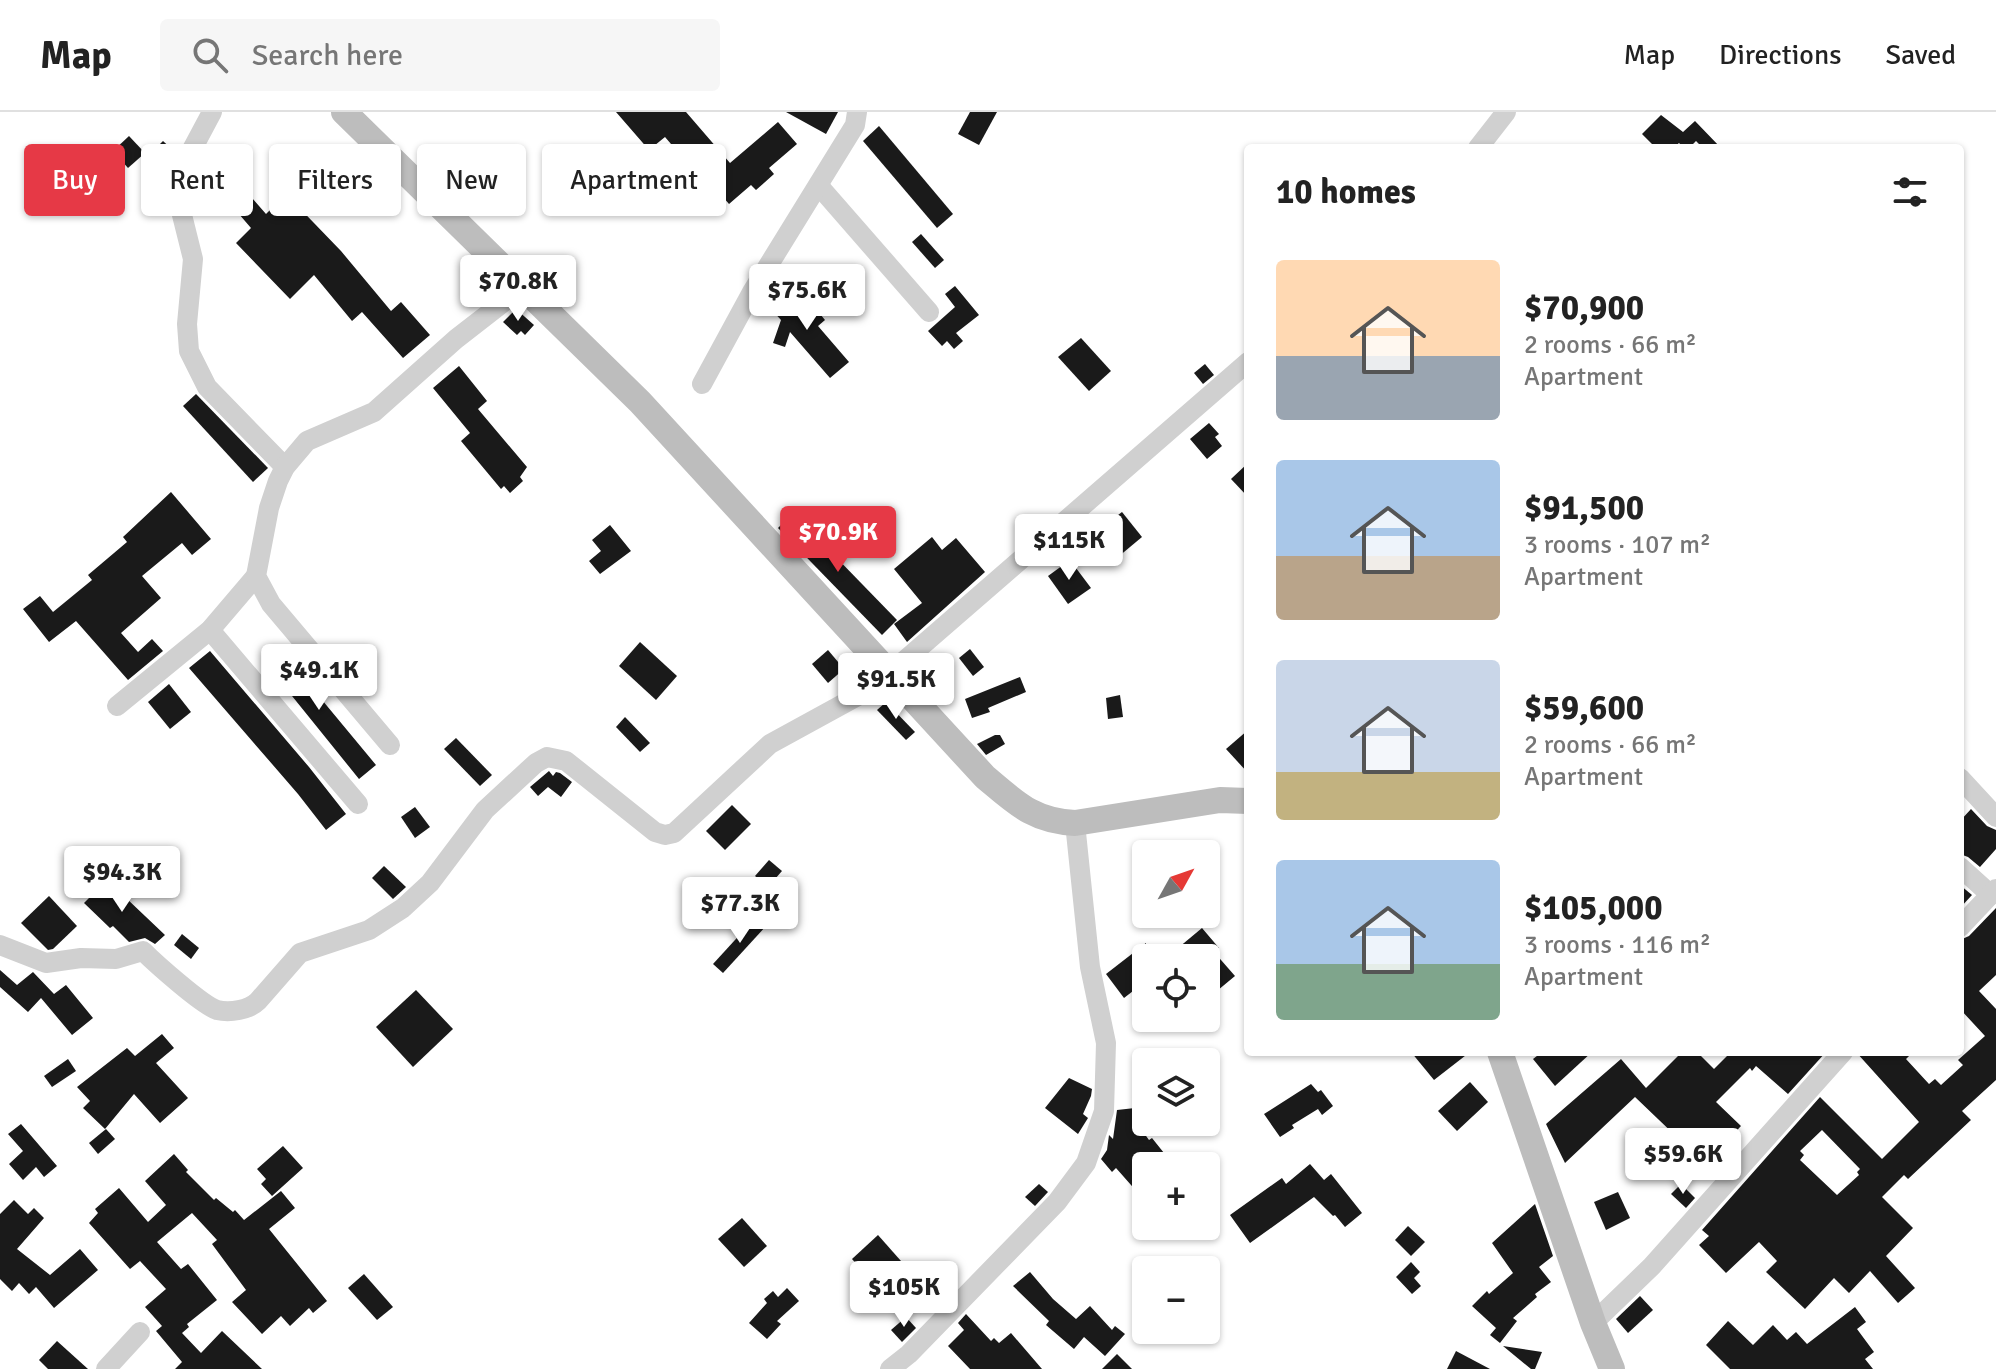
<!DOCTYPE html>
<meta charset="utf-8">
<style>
:root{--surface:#fff;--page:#f6f6f6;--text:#222;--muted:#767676;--line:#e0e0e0;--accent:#e63946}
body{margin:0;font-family:Signika,sans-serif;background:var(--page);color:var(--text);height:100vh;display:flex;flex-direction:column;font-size:30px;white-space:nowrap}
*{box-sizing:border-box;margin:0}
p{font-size:26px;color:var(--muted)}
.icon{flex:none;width:44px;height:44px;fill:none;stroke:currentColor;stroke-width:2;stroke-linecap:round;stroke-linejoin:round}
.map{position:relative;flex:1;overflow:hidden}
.details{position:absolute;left:1244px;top:32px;width:720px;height:912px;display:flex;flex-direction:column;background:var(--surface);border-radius:8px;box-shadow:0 2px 6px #0004}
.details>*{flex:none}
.banner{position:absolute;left:24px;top:32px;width:760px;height:72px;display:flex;gap:16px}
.needle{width:52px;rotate:50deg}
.controls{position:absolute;left:1132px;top:728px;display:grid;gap:16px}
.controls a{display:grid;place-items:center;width:88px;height:88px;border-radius:8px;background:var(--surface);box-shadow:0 2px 6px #0004;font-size:40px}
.price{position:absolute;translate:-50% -68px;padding:0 18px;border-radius:8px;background:#fff;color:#222;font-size:26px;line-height:52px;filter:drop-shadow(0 2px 4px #0008)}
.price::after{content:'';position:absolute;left:50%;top:48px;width:24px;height:18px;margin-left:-12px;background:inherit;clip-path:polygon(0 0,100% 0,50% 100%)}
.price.selected{background:var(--accent);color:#fff}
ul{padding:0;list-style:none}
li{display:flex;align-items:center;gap:24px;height:200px;padding:0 32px}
li span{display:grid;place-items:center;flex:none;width:224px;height:160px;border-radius:8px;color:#555}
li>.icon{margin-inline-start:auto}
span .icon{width:96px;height:96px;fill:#fffc;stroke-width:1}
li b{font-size:34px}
h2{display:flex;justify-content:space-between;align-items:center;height:96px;padding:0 32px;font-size:34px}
.chip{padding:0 28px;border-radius:8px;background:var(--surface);box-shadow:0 2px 6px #0004;font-size:28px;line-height:72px}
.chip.selected{background:var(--accent);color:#fff}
header{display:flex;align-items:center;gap:48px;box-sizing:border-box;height:112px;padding:0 40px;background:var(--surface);border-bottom:2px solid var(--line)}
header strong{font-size:38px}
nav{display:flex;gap:44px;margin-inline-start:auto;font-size:28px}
.search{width:560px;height:72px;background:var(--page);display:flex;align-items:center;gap:20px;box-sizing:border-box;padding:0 28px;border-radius:8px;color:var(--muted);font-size:30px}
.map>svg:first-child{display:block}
.building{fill:#1a1a1a;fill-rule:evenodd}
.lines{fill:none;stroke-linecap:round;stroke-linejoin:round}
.street{stroke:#d0d0d0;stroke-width:20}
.secondary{stroke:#bdbdbd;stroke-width:26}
</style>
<header>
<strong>Map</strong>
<div class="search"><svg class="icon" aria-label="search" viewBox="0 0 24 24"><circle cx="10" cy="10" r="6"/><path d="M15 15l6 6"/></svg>Search here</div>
<nav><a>Map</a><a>Directions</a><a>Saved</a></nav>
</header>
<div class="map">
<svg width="1996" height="1257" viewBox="0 0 1996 1257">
<rect width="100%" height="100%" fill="#fff"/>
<!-- building -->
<g class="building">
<path d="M616,0H686L730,51L778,10L797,32L769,56L774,62L756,78L751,73L729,92L717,78L713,81L665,25L649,38Z"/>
<path d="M786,0H838L826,22Z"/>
<path d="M970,0H997L979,33L958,22Z"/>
<path d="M1661,3L1683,20L1695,9L1721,36H1703L1696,29L1689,36H1684L1679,31L1673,36H1656L1642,22Z"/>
<path d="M879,14L953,102L937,116L863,29Z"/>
<path d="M129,24L145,41L128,56L113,39Z"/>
<path d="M163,29L176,41L163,56L149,43Z"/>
<path d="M223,53L266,102L286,82L341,139L391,199L401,190L430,223L403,246L362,200L352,209L314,163L290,187L236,131L251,116L208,66Z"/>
<path d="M921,122L944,148L935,156L912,130Z"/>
<path d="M955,174L979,203L956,221L963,229L954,237L947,229L942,234L928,219L955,195L945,182Z"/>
<path d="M798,175L825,208L818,214L849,250L830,266L790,220L785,235L773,231L781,208L771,197Z"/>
<path d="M516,197L534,213L525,223L521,219L517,223L503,210Z"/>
<path d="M1081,226L1111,259L1089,279L1058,245Z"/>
<path d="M1205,252L1214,263L1203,272L1194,261Z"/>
<path d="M459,254L487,289L478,297L527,355L520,365L523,369L510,381L504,374L501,377L461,329L470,321L433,276Z"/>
<path d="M196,282L268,356L253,370L183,294Z"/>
<path d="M1209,311L1219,322L1215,325L1222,334L1207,347L1190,327Z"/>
<path d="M1248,351V385L1231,367Z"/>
<path d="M171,380L211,427L192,443L182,431L142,464L161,486L121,521L138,540L152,527L163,539L128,568L76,509L49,530L23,497L40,484L53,500L92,468L88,463L127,430L123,425Z"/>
<path d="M1122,400L1142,425L1118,445L1097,419Z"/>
<path d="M793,401L897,508L882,523L778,416Z"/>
<path d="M610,413L631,439L600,462L589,449L601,439L592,428Z"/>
<path d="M932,425L942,438L956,426L985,460L907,530L894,512L922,491L894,457Z"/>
<path d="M1070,448L1091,476L1068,492L1048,464Z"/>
<path d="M640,530L677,564L656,588L619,554Z"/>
<path d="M281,533L306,563L303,565L376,653L359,667L263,548Z"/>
<path d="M970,537L984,555L973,564L959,546Z"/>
<path d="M828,538L844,557L828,571L812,552Z"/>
<path d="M210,539L309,655L346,702L326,718L298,682L189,556Z"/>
<path d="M1020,565L1026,580L988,596L990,600L972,606L965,587Z"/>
<path d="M169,572L191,600L170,617L148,590Z"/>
<path d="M1120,583L1123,605L1108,607L1106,586Z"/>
<path d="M886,590L915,620L906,628L877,598Z"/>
<path d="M625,605L650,631L640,640L616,615Z"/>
<path d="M1248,618V661L1226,637Z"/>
<path d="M995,623H1000L1005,632L986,643L977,632Z"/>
<path d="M456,626L492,663L480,674L444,637Z"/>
<path d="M549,659L553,664L556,660L560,661L572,670L561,685L548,675L538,684L530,675Z"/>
<path d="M732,693L751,712L725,738L706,719Z"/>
<path d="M415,695L430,715L415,726L401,705Z"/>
<path d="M1971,697L1987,714L1996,718V737L1980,755L1968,745L1960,742V709Z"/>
<path d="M769,748L782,759L768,775L755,764Z"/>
<path d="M384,754L406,775L393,787L372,766Z"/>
<path d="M110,765L128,783L125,785L165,823L155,832L145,826L129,830L113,814L110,816L84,791Z"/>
<path d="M1960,773L1972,783L1960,796Z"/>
<path d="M49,784L77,814L53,837L48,838L21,811Z"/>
<path d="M1996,796V863L1979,879L1996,897V968L1962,999L1971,1008L1908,1067L1904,1063L1882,1085L1913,1116L1886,1144L1915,1176L1898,1191L1870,1159L1849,1181L1834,1166L1805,1197L1766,1160L1777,1149L1759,1130L1726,1161L1699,1133L1709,1124L1702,1118L1820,985L1882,1047L1919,1010L1856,940H1913L1906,947L1929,972L1935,967L1941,973L1963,953L1958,948L1985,924L1960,897V828L1969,824ZM1822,1018L1860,1057L1857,1060L1859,1063L1837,1083L1800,1048L1804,1043L1800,1039Z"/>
<path d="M756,805L766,814L723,861L713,852Z"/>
<path d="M1202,816L1219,836L1214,840L1235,864L1206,888V846H1166Z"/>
<path d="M182,822L199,836L191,847L174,833Z"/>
<path d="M1146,831V869L1124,886L1106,862Z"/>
<path d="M0,858L17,873L33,860L54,882L66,873L93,906L72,923L41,886L28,900L0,875Z"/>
<path d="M416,878L453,917L413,955L376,915Z"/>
<path d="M162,922L174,936L156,951L188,986L160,1011L134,982L105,1017L83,996L90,989L77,975L127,936L135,944Z"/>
<path d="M1411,940H1470L1434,968Z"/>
<path d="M1542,940H1592L1555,974L1533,947Z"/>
<path d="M1682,940H1697L1714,957L1731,940H1826L1788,982L1756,954L1752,959L1750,956L1716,990L1741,1014L1705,1052L1635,985L1565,1051L1546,1012L1621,947L1646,976Z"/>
<path d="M68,947L76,959L52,975L44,964Z"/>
<path d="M1069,966L1092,977L1091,984L1083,1002L1088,1006L1078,1022L1045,996Z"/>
<path d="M1470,970L1488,990L1457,1019L1438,999Z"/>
<path d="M1311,972L1318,980L1321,978L1333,994L1322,1003L1318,997L1292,1013L1294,1016L1280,1025L1264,1002Z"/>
<path d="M1135,996L1136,1010L1149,1028L1152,1026L1164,1041L1154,1049L1158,1054H1146V1090L1116,1056L1112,1060L1101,1047L1107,1038L1109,1023L1113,1027L1117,998Z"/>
<path d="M21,1012L57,1054L44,1065L36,1055L23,1068L9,1052L23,1039L8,1022Z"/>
<path d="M106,1017L115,1027L98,1042L89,1031Z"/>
<path d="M283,1034L303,1056L272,1084L261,1072L266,1067L257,1057Z"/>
<path d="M174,1042L188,1058L186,1060L214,1088L216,1086L233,1100L235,1098L244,1108L281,1079L295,1096L269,1117L327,1189L313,1201L309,1196L290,1214L281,1204L262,1222L232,1190L246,1178L212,1132L217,1128L192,1101L157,1130L181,1157L188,1152L217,1188L187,1212L189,1215L182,1221L201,1241L222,1219L262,1257H175L182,1250L156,1219L162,1214L145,1195L166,1177L140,1149L130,1157L89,1111L98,1101L95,1097L119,1076L148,1110L166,1093L145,1069Z"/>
<path d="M1310,1052L1324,1068L1331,1062L1362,1101L1345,1115L1335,1103L1333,1104L1314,1085L1250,1131L1230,1103L1282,1066L1286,1072Z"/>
<path d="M1039,1072L1048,1080L1035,1094L1025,1085Z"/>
<path d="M1681,1072L1695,1086L1686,1096L1671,1082Z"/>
<path d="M1618,1080L1630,1106L1606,1118L1594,1090Z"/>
<path d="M14,1088L28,1102L34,1096L44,1106L17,1137L50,1163L80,1137L98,1158L54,1196L36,1175L29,1182L19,1171L12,1179L0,1167V1102Z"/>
<path d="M1535,1092L1553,1144L1539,1155L1551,1170L1535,1182L1537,1185L1513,1206L1517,1209L1500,1231L1490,1223L1496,1216L1472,1194L1487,1179L1489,1182L1513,1161L1492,1131Z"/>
<path d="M742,1106L767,1134L744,1155L718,1127Z"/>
<path d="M1408,1114L1425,1130L1411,1144L1395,1128Z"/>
<path d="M878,1123L901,1149L875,1173L852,1147Z"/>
<path d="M1411,1150L1420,1160L1414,1166L1421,1174L1412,1182L1396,1165Z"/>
<path d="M1030,1160L1053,1187L1076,1207L1090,1194L1112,1218L1115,1214L1125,1222L1105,1244L1084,1225L1074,1237L1046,1213L1049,1209L1013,1174Z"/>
<path d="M364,1162L393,1195L377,1208L348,1176Z"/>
<path d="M787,1176L799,1189L777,1209L781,1212L767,1227L749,1211L767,1191L764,1187L773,1179L778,1185Z"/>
<path d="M1640,1184L1653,1198L1628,1221L1616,1207Z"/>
<path d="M1855,1195L1866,1210L1857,1217L1874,1240L1865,1247L1873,1257H1730L1706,1233L1728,1209L1753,1233L1773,1213L1787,1228L1796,1220L1807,1232Z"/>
<path d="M966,1202L991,1229L994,1226L999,1231L1011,1221L1042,1257H970L948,1234L964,1218L958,1211Z"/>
<path d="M906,1205L916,1216L902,1230L891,1218Z"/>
<path d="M57,1229L88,1257H48L39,1248Z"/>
<path d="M1503,1234L1542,1240L1535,1257H1531Z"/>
<path d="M1456,1239L1490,1257H1447Z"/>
<path d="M1117,1242L1132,1257H1102Z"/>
</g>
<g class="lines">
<!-- street -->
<g class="street">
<path d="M212,0L179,62L182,103L193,147L187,212L189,239L207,275L285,355"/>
<path d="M1478,36L1506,0"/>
<path d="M819,74L929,200"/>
<path d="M702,272L752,180L855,13L857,0"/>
<path d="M210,518L358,692"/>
<path d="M117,594L210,518L256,464"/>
<path d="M390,633L271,492L256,464L269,396L278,369L285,355L307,329L374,300L456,227L523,175"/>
<path d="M1960,666L1996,705"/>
<path d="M1960,755L1991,783"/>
<path d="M1960,815L1996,777"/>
<path d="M0,833L46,851L81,846L116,847L143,839C155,851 202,893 217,898C230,901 249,898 258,889L300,841L369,818L403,796L430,771L485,698L536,651L547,645L566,649L655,720L665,723L674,721L770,632L865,580L889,562L1248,250"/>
<path d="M1593,1211L1652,1154L1843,940"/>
<path d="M106,1257L140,1220"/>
<path d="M890,1257L909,1242L1057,1090L1086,1051L1104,999L1106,931L1090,855L1075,711"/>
</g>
<!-- secondary -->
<g class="secondary">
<path d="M344,0L640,290L985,665C1016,691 1033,709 1075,711L1220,688L1248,689"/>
<path d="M1500,940L1593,1211L1612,1257"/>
</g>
</g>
</svg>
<div class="controls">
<a><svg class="needle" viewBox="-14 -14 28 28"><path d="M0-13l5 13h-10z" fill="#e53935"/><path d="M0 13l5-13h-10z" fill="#767676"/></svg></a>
<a><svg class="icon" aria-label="locate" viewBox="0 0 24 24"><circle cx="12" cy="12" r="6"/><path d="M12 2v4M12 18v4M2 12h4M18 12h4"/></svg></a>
<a><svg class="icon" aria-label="layers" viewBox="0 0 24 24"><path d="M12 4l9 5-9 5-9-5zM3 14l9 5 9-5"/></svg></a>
<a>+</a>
<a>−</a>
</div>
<b class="price" style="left:518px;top:211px">$70.8K</b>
<b class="price" style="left:807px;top:220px">$75.6K</b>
<b class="price selected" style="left:838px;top:462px">$70.9K</b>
<b class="price" style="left:1069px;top:470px">$115K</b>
<b class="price" style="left:319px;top:600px">$49.1K</b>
<b class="price" style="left:896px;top:609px">$91.5K</b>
<b class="price" style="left:122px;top:802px">$94.3K</b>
<b class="price" style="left:740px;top:833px">$77.3K</b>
<b class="price" style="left:1683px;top:1084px">$59.6K</b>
<b class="price" style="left:904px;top:1217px">$105K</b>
<div class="banner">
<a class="chip selected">Buy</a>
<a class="chip">Rent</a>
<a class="chip">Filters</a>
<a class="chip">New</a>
<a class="chip">Apartment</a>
</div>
<section class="details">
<h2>10 homes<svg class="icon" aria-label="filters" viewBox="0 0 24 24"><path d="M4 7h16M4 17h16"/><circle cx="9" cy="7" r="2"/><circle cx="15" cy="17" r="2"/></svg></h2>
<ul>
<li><span style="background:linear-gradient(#ffd9b3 60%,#9aa5b1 0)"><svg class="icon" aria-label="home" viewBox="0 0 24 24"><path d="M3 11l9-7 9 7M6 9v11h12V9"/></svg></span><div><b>$70,900</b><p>2 rooms · 66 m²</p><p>Apartment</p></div></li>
<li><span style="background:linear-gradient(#a9c7e8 60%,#b9a48a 0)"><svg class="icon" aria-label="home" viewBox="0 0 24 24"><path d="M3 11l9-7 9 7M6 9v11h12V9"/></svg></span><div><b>$91,500</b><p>3 rooms · 107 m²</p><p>Apartment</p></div></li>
<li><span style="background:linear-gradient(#c9d6e8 70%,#c2b280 0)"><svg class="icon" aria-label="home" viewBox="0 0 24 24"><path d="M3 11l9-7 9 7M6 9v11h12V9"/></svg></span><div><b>$59,600</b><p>2 rooms · 66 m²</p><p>Apartment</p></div></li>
<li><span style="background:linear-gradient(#a9c7e8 65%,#7fa58c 0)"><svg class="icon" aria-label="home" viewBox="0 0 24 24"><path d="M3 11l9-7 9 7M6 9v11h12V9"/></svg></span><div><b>$105,000</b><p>3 rooms · 116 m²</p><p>Apartment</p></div></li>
</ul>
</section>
</div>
